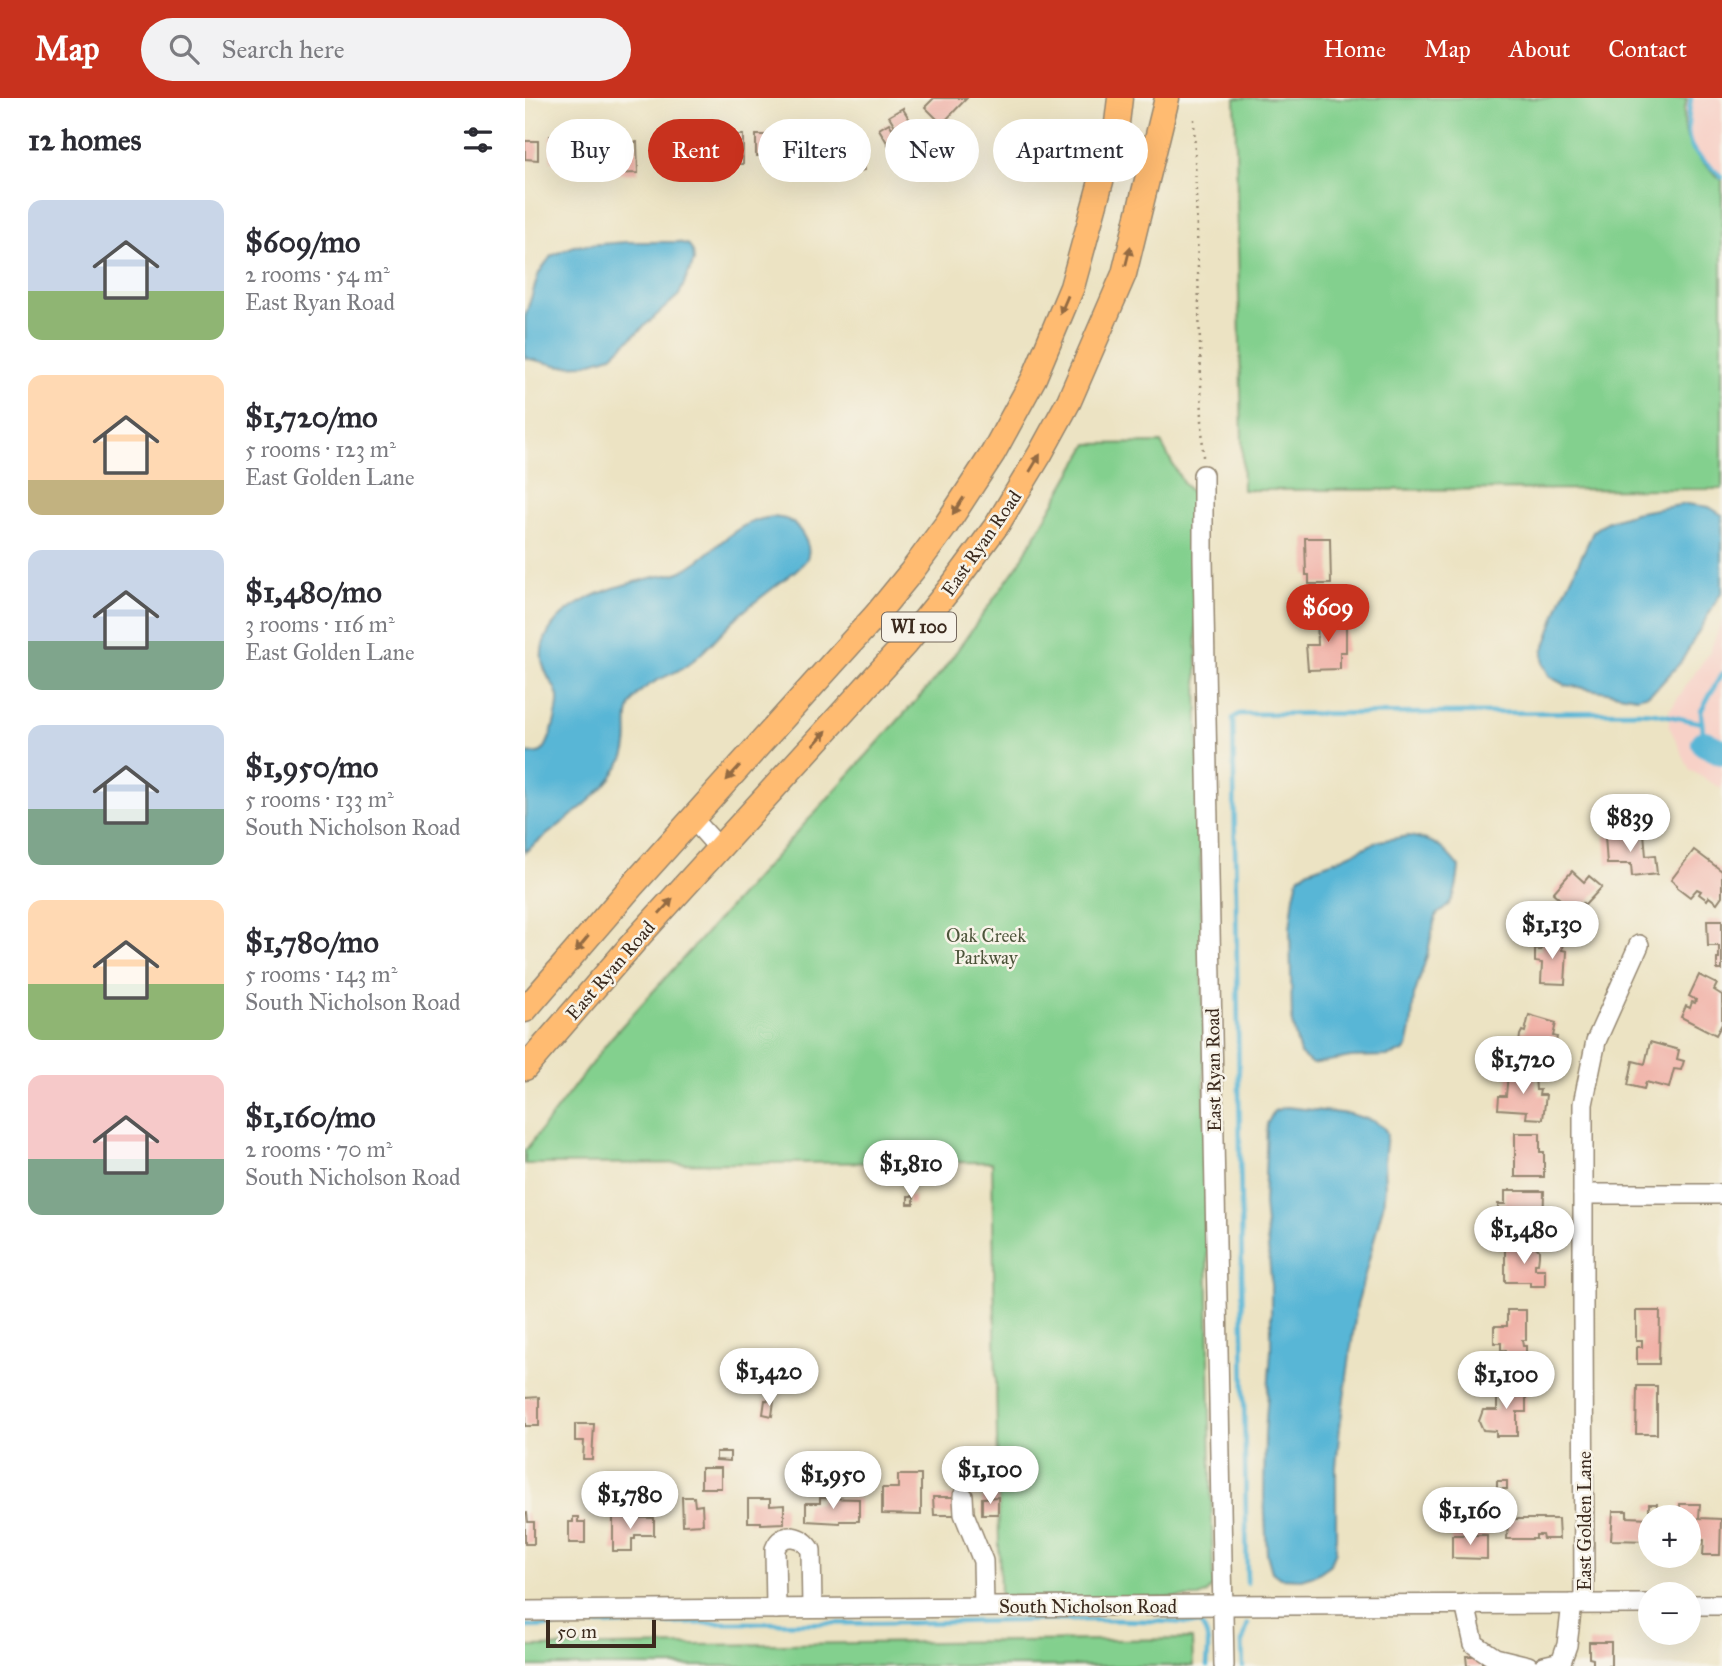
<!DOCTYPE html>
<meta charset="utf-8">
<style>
:root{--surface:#fff;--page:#f2f2f3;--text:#2b2b33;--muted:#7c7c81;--accent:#c8321e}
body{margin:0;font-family:"IM FELL Great Primer",serif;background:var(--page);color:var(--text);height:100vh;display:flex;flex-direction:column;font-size:26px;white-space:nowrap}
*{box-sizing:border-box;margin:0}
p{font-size:23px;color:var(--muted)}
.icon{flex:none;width:38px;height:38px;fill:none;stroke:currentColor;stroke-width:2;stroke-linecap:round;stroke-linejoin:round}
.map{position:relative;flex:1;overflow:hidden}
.side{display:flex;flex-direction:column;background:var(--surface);width:525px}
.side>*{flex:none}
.guide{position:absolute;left:21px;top:21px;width:665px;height:63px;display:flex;gap:14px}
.fabs{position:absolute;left:1113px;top:1407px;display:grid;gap:14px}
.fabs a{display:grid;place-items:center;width:63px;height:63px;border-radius:50%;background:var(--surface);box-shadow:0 7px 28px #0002;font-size:35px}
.scale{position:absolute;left:21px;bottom:18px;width:110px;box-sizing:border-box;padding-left:7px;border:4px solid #3b2a1e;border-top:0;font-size:19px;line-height:24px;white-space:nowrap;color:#3b2a1e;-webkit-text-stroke:5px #f7f3e8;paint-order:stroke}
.price{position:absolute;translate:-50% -60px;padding:0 16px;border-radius:24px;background:#fff;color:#222;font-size:23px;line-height:46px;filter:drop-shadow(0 2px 4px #0008)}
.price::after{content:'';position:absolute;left:50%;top:42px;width:21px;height:16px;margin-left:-10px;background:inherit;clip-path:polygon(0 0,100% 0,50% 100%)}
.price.on{background:var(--accent);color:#fff}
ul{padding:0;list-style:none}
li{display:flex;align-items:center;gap:21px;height:175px;padding:0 28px}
li span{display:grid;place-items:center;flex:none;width:196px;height:140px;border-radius:14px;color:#555}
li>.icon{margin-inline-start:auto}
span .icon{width:84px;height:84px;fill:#fffc;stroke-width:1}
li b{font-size:30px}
h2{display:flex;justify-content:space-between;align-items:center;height:84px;padding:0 28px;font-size:30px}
.chip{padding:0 24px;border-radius:32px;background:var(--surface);box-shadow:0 7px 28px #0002;font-size:24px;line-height:63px}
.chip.on{background:var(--accent);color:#fff}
header{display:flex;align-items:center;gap:42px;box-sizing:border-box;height:98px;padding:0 35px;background:var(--accent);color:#fff}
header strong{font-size:33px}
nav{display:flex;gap:38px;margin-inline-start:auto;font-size:24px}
.search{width:490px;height:63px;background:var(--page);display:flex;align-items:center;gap:18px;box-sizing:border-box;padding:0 24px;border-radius:38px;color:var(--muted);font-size:26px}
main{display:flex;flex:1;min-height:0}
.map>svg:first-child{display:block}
.built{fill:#f7d1c7}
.green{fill:#83d08e;stroke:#5f7d56;stroke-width:2}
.water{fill:#58b6d6;stroke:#4a707a;stroke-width:2}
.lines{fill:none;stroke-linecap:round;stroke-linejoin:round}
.stream{stroke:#58b6d6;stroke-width:4.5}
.river{stroke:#58b6d6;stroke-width:26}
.building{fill:#f1b2a8}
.minor-casing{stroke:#948670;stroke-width:22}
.major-casing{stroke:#948670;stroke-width:27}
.path{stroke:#948670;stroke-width:2.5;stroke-dasharray:2 5;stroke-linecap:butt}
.minor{stroke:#fff;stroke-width:19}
.major{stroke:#ffbb71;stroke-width:24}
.oneway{fill:#936b43}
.labels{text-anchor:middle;stroke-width:5;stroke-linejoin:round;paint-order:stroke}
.shield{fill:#f7f3e8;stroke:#73665b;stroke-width:2}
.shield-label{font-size:18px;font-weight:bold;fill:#3b2a1e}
.street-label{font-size:19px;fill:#3b2a1e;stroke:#f7f3e8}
.park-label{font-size:19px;fill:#4d543a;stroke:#f7f3e8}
</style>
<header>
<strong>Map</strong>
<div class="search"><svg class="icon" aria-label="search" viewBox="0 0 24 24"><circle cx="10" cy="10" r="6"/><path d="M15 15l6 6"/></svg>Search here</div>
<nav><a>Home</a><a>Map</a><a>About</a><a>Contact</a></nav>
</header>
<main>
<section class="side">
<h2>12 homes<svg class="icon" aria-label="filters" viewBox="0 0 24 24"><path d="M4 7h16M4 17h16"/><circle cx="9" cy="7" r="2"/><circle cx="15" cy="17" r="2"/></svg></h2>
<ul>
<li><span style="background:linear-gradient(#c9d6e8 65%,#8fb573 0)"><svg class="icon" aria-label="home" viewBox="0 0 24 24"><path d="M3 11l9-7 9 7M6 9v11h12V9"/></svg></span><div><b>$609/mo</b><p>2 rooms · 54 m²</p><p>East Ryan Road</p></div></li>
<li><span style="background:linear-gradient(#ffd9b3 75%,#c2b280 0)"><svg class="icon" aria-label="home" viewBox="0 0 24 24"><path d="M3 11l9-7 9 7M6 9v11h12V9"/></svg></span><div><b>$1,720/mo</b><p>5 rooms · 123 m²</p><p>East Golden Lane</p></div></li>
<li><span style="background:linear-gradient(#c9d6e8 65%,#7fa58c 0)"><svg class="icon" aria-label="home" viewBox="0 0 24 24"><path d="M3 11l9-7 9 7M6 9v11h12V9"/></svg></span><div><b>$1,480/mo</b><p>3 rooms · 116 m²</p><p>East Golden Lane</p></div></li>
<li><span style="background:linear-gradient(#c9d6e8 60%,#7fa58c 0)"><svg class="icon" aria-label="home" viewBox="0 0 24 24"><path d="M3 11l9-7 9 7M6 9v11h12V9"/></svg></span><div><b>$1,950/mo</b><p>5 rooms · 133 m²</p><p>South Nicholson Road</p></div></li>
<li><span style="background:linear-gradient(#ffd9b3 60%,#8fb573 0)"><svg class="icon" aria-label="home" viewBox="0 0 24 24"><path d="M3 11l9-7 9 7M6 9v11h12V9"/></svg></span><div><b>$1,780/mo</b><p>5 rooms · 143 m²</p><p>South Nicholson Road</p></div></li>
<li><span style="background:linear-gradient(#f6c9c9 60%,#7fa58c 0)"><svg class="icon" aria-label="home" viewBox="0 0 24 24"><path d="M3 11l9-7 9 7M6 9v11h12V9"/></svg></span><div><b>$1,160/mo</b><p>2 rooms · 70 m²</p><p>South Nicholson Road</p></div></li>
</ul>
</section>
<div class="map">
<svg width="1197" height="1568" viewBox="0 0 1197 1568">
<rect width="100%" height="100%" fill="#f7f3e8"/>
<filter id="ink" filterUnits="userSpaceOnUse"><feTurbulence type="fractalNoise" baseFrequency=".0143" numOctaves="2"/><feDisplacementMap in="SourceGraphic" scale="14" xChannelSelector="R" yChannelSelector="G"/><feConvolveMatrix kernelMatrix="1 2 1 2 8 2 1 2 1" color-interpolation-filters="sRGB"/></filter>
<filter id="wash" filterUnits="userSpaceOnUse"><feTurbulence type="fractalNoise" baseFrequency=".00686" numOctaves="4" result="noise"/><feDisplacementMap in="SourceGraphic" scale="28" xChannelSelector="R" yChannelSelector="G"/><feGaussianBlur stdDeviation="1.57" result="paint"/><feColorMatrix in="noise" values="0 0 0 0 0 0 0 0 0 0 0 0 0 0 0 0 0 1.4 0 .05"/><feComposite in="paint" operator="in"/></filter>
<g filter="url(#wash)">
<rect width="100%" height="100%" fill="#ece3c3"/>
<!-- built -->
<g class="built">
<path d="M1162,0H1197V82L1179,66L1167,50L1160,35L1158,24Z"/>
<path d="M1197,522V691L1165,672L1144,628V613L1185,553Z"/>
</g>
<!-- green -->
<g class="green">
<path d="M710,0H1162C1152,40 1168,57 1197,82V391L718,392Z"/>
<path d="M636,345L658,385L669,397L688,1488L681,1496L674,1499L475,1502L467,1064L0,1066V1053L86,940L416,575L495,464L563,346Z"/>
<path d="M667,1541L668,1568H0V1549Z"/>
</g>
<!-- water -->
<g class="water">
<path d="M102,144H153L164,147L168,154L169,163L154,197L86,258L57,267L35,268L0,260V219L14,175L26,158L49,148Z"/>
<path d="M1161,406L1184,409L1197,417V493L1156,564L1133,589L1124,596L1112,599L1040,587L1025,579L1018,566V554L1037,500L1068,434L1081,424L1109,415Z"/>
<path d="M248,419C253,420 259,420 263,422C275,428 289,450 281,462C276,469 267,475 261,480C247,491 232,502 219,513C198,530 184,552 161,568C146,578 129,581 115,594C93,616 109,636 99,659C81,698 32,727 0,754V655C5,656 11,656 16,654C25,648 34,610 33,599C32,594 29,588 26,584C17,569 13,556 21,539C37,502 94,487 130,479C139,477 149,477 157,473C190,457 206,423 248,419Z"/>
<path d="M884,738C910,742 918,749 934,769C932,788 931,806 912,816L909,825L902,858L889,898L886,930L882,949L877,954L863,958L826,959L787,966L775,956L767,925L765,830L769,798L773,780L781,773L812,762L854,743Z"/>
<path d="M761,1009L825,1016L848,1023L859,1030L862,1036L859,1064L860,1089L858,1108L832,1207L815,1329L811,1369V1453L805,1467L792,1476L776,1481L755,1480L747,1474L742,1456L739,1398L740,1335L746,1253V1181L739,1106L742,1026L749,1013Z"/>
</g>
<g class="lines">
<!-- stream -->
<g class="stream">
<path d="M1166,0C1164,15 1159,37 1168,51C1174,60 1189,71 1197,79"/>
<path d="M1179,645L1176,613L1197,575"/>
<path d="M722,1485L708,620L714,616L1113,614L1130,615L1177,625"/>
<path d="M0,1529C126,1523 252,1526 377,1525C476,1524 576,1518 675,1526C686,1538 683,1553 682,1568"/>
<path d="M718,1568L717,1545L723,1526"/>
</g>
<!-- river -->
<path class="river" d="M1179,645L1197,654"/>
</g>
<g id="blocks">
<!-- building -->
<g class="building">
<path d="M409,0H442L417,26L400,9Z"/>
<path d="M378,11L397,41L370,58L354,31L364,25L367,30L370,28L364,18L378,10Z"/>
<path d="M150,37V44H164V67H136V56H132V38Z"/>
<rect x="182" y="37" width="36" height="29"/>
<path d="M231,37H247V44L272,41V65H237V58H231Z"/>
<path d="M331,37V39L339,37L341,51L335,53L339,72L321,76L322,80L311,83L310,78L302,80L296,51L307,49L308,52L319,50L317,40Z"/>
<path d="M25,38H55V42H65V63H26Z"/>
<path d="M80,38H97V50H100V44H112L113,75L81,76Z"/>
<path d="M0,43H13V62L0,61Z"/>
<path d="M780,440H805L806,486H784V477H781Z"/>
<path d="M817,517V525L821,524V554H815V571L783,572L781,547H793L792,518Z"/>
<path d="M1097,734L1101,737L1119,735L1121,758L1130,757L1132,776L1107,779L1106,766H1082L1080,738H1089L1091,735Z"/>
<path d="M1169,752L1197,773V798L1192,805L1184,799L1182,802L1174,796L1176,793L1172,791L1165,799L1152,789V787L1146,782Z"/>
<path d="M1047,773L1059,784L1064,778L1077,789L1060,807L1058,805L1050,814L1028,795Z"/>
<path d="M1182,822H1197V872H1192V861H1194V848H1183Z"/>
<path d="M1016,841L1038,842L1037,852L1042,853L1040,886L1016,885L1017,865L1010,864V852H1016Z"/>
<path d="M1174,877L1192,886L1189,892L1197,897V926L1191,937L1156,919L1161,908L1165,910L1167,904L1170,905L1171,902L1164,898Z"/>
<path d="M1004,917L1031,925L1028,938L1032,939L1026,963L1010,959L1011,951L994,946L995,937L997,933L1000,934Z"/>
<path d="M1125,944L1154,952L1152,961L1159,963L1156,972L1149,971L1144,990L1121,984L1119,991L1103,987L1108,963L1120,966Z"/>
<path d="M983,975L1010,978L1011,992H1015L1014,997H1021L1018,1021L1001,1020L1002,1013L973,1011L974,998H981Z"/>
<path d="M990,1035H1015V1054H1019V1079H990Z"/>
<path d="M985,1092H991V1093H1019L1018,1136H991V1130H981V1117H973V1106H980V1093H985Z"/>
<rect x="383" y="1098" width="6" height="8"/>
<path d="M1010,1148L1014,1152V1157L1013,1166H1010V1171H1020V1188H1005V1184H980V1149Z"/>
<path d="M982,1212H1001V1242H997L998,1248H1001V1266H981V1252H976V1245H969V1228H982Z"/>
<path d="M1111,1213H1135L1134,1266H1112V1249H1117V1242H1111Z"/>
<path d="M1001,1286V1314H992V1338H971V1333L958,1332L954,1323L958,1312H972V1287Z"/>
<path d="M1112,1288H1132V1336H1111Z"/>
<path d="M14,1299V1328H0V1300Z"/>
<path d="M240,1302L249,1303L247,1318L238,1316Z"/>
<path d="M50,1326H69L67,1361H58L59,1343H50Z"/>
<path d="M191,1354H205V1363L191,1362Z"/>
<rect x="176" y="1370" width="20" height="20"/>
<path d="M135,1377L136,1398L127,1399L125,1378Z"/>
<path d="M373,1377H396V1417L357,1416V1390H373Z"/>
<rect x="972" y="1383" width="10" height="8"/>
<path d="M157,1399H169L170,1408L177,1407L178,1426L158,1427Z"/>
<path d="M408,1399H432V1417H409Z"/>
<path d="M473,1399V1416H457V1400Z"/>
<path d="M295,1400L334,1401V1423H315V1425L281,1423V1405H295Z"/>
<path d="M223,1401H245V1408L259,1407V1425L236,1426V1424H223Z"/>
<rect x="1124" y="1406" width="8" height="6"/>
<path d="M1155,1406H1175L1174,1420L1196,1421L1195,1457H1178L1179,1442H1164V1419H1155Z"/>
<path d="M1088,1413H1102V1419L1125,1420V1443L1086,1442Z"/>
<path d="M0,1415H2L3,1424H9V1446H0Z"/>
<path d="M48,1419H53V1424H60V1445H44V1424H48Z"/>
<path d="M88,1419L129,1420V1437H110V1441H107V1453H88Z"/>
<path d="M983,1421H1033L1034,1441H1018L1017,1437H1011V1441H982Z"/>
<path d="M927,1437H962V1461L927,1460Z"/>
<path d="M1064,1544H1086V1568H1068V1561L1064,1560Z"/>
<path d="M941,1558H957V1568H942Z"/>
</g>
</g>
</g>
<g filter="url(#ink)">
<use href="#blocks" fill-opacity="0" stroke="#948670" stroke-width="2"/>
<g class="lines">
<defs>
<g id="minor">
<path d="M678,377V461L699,1568"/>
<path d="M167,720L194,750"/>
<path d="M1058,1096H1197"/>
<path d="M438,1398L439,1416L458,1463L459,1509"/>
<path d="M1059,1505L1058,1212V1006L1071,943L1114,847"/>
<path d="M940,1506L949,1546L970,1560L1003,1568"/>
<path d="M1164,1507H1197"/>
<path d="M251,1511L250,1451C257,1432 278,1438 286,1452L287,1510"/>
<path d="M0,1513L698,1507L1125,1506"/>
<path d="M1019,1568L1036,1564L1042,1547L1047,1506"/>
</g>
<g id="major">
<path d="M0,912L106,789L351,517L387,473L421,427L468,355L509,280L547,189L592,25L595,0"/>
<path d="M0,970L115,837L381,545L427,488L472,427L515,356L544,303L599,176L642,0"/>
</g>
</defs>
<!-- minor casing -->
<use href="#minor" class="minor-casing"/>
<!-- major casing -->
<use href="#major" class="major-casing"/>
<!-- path -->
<path class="path" d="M669,21L678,359"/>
<!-- minor -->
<use href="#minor" class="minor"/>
<!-- major -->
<use href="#major" class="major"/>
</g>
<!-- one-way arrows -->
<defs><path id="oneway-solid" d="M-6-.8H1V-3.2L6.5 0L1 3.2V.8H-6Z" transform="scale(1.75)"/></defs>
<g class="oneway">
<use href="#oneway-solid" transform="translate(603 158) rotate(-76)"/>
<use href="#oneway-solid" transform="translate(539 207) rotate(113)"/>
<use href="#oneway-solid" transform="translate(510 365) rotate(-59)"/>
<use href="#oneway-solid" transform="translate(433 408) rotate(123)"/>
<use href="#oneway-solid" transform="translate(295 640) rotate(-48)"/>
<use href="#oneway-solid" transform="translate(208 675) rotate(132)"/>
<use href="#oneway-solid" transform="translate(141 808) rotate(-48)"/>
<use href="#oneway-solid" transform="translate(57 846) rotate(130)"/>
</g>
</g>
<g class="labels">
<!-- shield labels -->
<rect class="shield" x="357" y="514.5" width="74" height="29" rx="5"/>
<g class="shield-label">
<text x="394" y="535">WI 100</text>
</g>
<!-- street labels -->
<g class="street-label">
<text transform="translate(456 445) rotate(-55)" y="7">East Ryan Road</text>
<text transform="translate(85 872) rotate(-49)" y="7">East Ryan Road</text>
<text transform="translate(688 972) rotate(-91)" y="7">East Ryan Road</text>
<text transform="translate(1059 1423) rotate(-90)" y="7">East Golden Lane</text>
<text x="563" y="1515">South Nicholson Road</text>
</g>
<!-- park labels -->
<g class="park-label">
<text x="461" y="844">Oak Creek<tspan x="461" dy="22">Parkway</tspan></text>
</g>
</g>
</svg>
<div class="fabs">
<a>+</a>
<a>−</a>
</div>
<div class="scale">50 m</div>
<b class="price on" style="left:803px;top:546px">$609</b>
<b class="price" style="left:1105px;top:756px">$839</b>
<b class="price" style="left:1027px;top:863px">$1,130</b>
<b class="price" style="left:998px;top:998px">$1,720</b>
<b class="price" style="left:386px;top:1102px">$1,810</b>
<b class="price" style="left:999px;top:1168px">$1,480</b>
<b class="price" style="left:244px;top:1310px">$1,420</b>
<b class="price" style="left:981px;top:1313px">$1,100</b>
<b class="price" style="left:465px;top:1408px">$1,100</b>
<b class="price" style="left:308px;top:1413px">$1,950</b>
<b class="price" style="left:105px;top:1433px">$1,780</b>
<b class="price" style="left:945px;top:1449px">$1,160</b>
<div class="guide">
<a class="chip">Buy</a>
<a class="chip on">Rent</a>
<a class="chip">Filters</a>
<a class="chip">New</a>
<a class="chip">Apartment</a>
</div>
</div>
</main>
